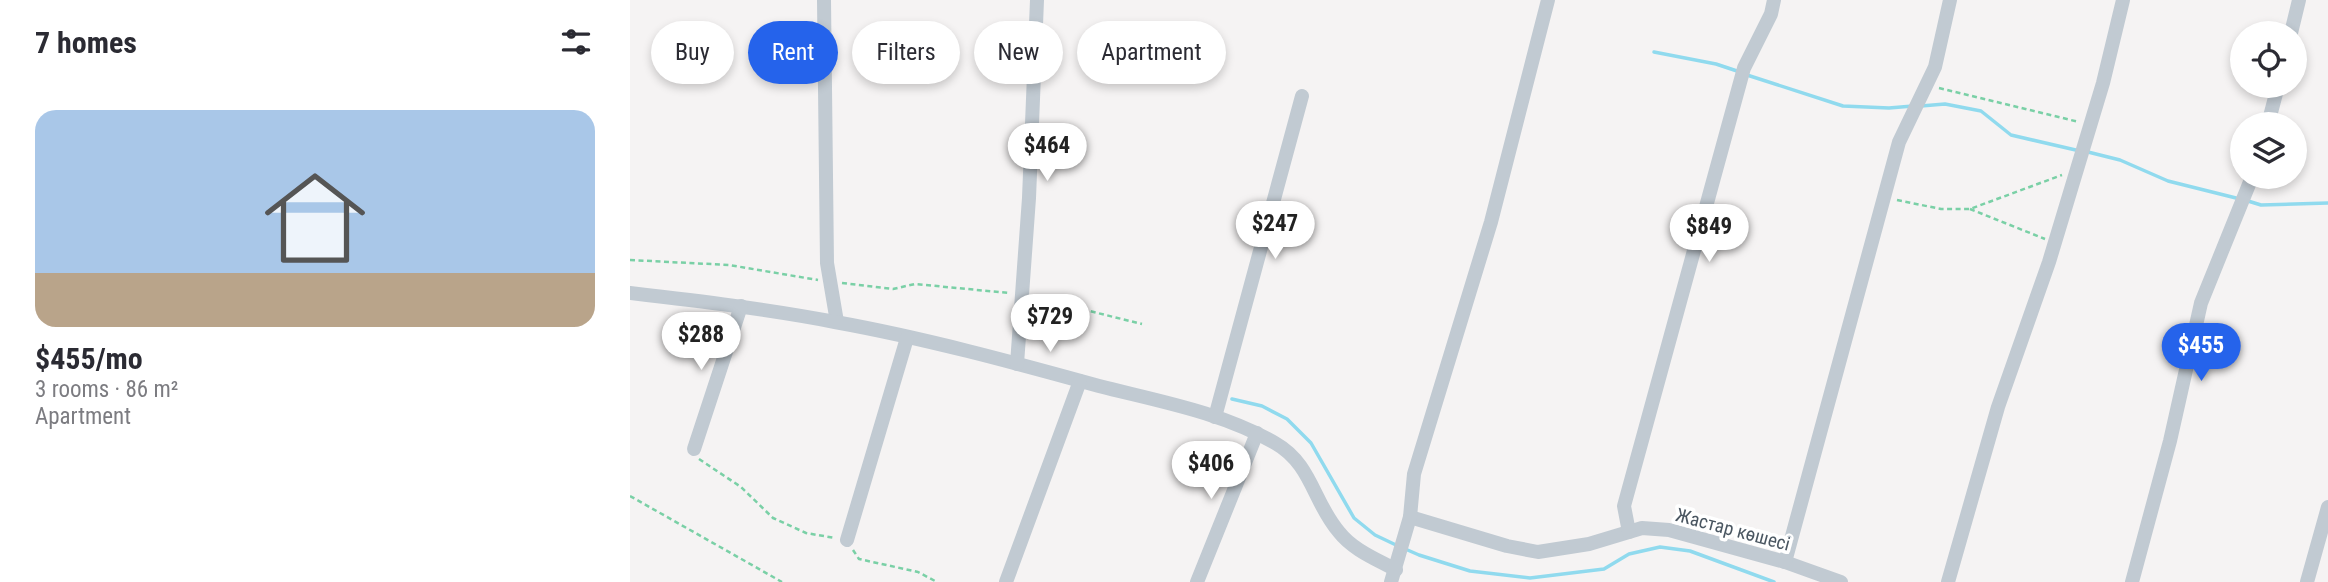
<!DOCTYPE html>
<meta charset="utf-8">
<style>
:root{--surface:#fff;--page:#f7f7f7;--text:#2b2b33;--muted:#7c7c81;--line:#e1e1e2;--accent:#2563eb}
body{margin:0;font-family:"Roboto Condensed",sans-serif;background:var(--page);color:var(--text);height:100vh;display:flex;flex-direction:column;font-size:26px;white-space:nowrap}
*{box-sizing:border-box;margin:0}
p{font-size:23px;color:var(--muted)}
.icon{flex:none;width:38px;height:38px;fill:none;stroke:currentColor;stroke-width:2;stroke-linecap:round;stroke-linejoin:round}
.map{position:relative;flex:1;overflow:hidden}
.sheet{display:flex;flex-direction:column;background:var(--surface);width:630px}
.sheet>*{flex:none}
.hud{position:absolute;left:21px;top:21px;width:665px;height:63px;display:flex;gap:14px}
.buttons{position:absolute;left:1600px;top:21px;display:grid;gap:14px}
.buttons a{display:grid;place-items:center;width:77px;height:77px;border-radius:50%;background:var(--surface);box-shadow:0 4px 10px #0003;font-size:35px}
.price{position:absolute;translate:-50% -60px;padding:0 16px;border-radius:24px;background:#fff;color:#222;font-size:23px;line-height:46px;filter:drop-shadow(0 2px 4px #0008)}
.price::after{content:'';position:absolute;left:50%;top:42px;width:21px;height:16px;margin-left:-10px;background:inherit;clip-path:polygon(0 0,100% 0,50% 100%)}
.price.current{background:var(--accent);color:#fff}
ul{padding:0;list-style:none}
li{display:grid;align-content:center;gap:14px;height:371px;padding:0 35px}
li+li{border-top:2px solid var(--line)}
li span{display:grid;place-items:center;height:217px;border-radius:21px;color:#555}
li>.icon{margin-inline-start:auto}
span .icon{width:126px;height:126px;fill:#fffc;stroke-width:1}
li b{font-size:30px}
h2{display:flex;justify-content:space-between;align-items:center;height:84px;padding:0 35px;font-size:30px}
.chip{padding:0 24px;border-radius:32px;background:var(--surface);box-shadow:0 4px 10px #0003;font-size:24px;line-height:63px}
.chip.current{background:var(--accent);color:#fff}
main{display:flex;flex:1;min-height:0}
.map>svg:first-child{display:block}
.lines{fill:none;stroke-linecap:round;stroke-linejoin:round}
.stream{stroke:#90daee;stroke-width:3.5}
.path{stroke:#7ad0a6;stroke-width:2.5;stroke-dasharray:5 3.5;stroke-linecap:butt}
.minor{stroke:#c1cad2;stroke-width:14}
.labels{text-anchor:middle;stroke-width:7;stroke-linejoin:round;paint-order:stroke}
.street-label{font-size:19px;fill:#4a5661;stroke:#fff}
</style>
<main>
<section class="sheet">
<h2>7 homes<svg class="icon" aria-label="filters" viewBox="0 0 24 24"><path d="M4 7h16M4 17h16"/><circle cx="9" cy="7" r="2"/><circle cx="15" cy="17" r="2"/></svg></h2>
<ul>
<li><span style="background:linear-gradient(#a9c7e8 75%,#b9a48a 0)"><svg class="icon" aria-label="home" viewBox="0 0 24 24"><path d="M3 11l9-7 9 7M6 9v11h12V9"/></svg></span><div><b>$455/mo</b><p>3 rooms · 86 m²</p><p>Apartment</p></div></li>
</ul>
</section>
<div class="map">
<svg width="1698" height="582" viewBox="0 0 1698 582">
<rect width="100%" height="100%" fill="#f5f3f3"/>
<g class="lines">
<!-- stream -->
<g class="stream">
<path d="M1024,52L1086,64L1110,72"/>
<path d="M1117,75L1213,106L1259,108L1283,106"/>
<path d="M1291,106L1315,104L1351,111L1381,135L1450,151"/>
<path d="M1458,152L1490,160L1538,181L1610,199"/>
<path d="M1618,201L1631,205L1698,203"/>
<path d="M602,399L632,406L657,419L681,443L724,518L745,535L766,545"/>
<path d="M773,548L789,555L840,571L900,578L974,569L999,554L1030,547L1060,551L1144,582"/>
</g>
<!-- path -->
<g class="path">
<path d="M1309,88L1449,122"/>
<path d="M1267,200L1311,209H1340L1432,175"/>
<path d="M1340,209L1415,239"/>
<path d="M0,260L99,265L188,280"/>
<path d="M212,283L263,289L285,284L379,293"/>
<path d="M403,297L512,324"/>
<path d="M69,459L111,487L143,518L176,533L205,538"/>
<path d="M0,496L152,582"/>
<path d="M223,550L229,559L288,572L307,582"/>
</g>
<!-- minor -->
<g class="minor">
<path d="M194,0L197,263L207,322"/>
<path d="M1661,33L1669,0"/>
<path d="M1638,124L1648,86"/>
<path d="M0,293C69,301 137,309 205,322C294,338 382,362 469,386C528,401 591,412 645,443C682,464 683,502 709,532C723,550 746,559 766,570"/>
<path d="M387,364L399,198L407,0"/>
<path d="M585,417L672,96"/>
<path d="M64,449L111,306"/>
<path d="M780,517L877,546L908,552L959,544L1012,528L1039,530L1155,562L1211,582"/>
<path d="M999,532L994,506L1114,68L1141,14L1144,0"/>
<path d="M217,540L277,338"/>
<path d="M1155,562L1269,142L1305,67L1320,0"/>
<path d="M376,582L450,381"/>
<path d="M567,582L627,433"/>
<path d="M761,582L780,517L784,474L861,222L918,0"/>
<path d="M1318,582L1368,407L1419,262L1473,83L1493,0"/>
<path d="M1502,582L1540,441L1571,303L1622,177"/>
<path d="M1677,582L1698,507"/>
</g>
</g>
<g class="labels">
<!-- street labels -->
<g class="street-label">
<text transform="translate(1103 529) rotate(15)" y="7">Жастар көшесі</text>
</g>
</g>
</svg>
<div class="buttons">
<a><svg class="icon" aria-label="locate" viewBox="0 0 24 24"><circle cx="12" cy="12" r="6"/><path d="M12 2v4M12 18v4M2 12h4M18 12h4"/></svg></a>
<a><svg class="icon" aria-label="layers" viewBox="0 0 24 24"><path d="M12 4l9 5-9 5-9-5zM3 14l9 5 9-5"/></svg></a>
</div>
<b class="price" style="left:417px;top:183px">$464</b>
<b class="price" style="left:645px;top:261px">$247</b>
<b class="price" style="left:1079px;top:264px">$849</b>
<b class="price" style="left:420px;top:354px">$729</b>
<b class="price" style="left:71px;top:372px">$288</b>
<b class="price current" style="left:1571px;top:383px">$455</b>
<b class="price" style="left:581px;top:501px">$406</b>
<div class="hud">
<a class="chip">Buy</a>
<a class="chip current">Rent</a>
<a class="chip">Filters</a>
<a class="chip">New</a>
<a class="chip">Apartment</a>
</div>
</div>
</main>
